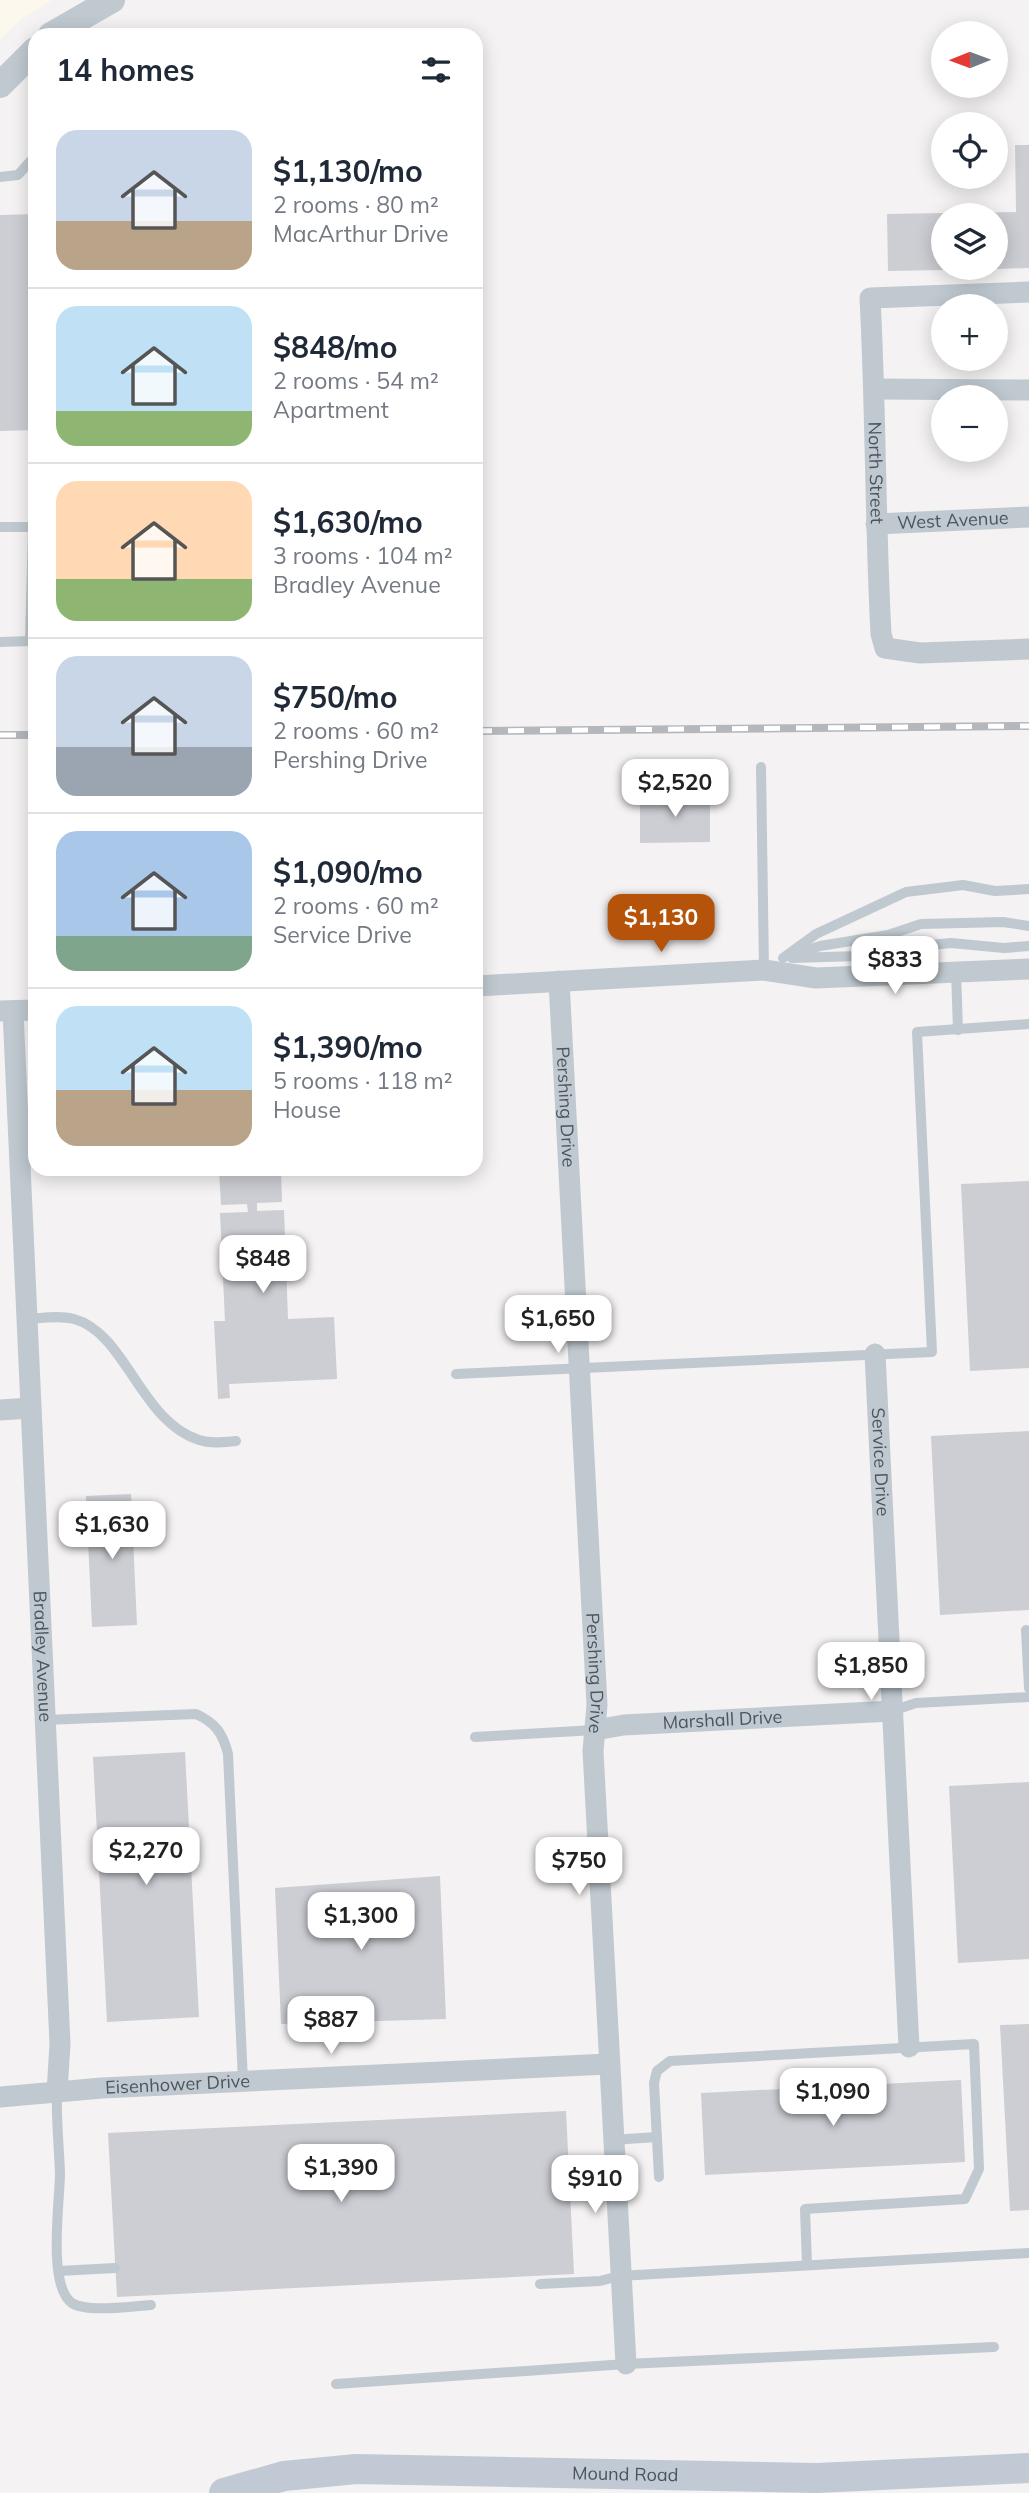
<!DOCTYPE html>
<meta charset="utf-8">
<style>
:root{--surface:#fff;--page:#f2f2f3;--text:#1f2937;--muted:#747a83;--line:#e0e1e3;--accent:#b45309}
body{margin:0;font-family:Mulish,sans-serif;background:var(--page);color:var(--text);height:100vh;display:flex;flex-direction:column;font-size:26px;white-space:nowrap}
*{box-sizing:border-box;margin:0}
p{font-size:23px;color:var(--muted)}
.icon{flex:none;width:38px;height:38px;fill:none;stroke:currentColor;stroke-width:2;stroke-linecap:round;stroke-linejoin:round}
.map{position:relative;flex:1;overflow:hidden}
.details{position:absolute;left:28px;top:28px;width:455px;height:1148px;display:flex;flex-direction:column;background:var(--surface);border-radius:21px;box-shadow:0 4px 18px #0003}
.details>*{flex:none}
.needle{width:46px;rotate:269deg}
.tools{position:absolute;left:931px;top:21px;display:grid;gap:14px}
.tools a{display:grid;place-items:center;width:77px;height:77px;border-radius:50%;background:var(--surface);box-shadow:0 4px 18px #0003;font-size:35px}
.price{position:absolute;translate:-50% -60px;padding:0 16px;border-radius:14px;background:#fff;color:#222;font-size:23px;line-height:46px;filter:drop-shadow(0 2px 4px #0008)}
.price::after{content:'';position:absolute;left:50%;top:42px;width:21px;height:16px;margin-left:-10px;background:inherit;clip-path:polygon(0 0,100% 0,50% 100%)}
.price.selected{background:var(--accent);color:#fff}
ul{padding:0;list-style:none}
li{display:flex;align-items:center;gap:21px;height:175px;padding:0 28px}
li+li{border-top:2px solid var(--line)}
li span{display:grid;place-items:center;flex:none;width:196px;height:140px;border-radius:21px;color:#555}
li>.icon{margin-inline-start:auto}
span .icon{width:84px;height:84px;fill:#fffc;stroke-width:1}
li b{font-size:30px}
h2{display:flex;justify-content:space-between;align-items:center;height:84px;padding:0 28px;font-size:30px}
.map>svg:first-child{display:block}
.commercial{fill:#fcf8ee}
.building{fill:#ccced4}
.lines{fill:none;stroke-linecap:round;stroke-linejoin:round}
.service{stroke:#c0c9d0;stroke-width:10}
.minor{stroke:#c0c9d0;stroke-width:21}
.tertiary{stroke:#c0c9d0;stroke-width:26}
.secondary{stroke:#c1cad4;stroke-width:30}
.rail-casing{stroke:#b4b7bc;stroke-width:8}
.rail{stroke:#fff;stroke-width:5;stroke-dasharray:16;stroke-linecap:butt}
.labels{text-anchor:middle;stroke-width:6;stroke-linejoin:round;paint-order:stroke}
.street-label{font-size:18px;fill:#4a555f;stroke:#fff}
</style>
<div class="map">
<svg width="1029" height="2493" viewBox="0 0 1029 2493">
<rect width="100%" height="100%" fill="#f4f2f2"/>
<!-- commercial -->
<path class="commercial" d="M0,0H52L20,20L0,40Z"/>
<!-- building -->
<g class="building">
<path d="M1015,145H1029V268L996,269V215L962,213L1016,212Z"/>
<path d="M943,213V270L888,271L887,214Z"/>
<path d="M35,214V430L0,431V215Z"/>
<path d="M710,795V842L640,843V796Z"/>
<path d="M219,1169H281L282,1202L257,1203V1211L284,1210L288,1319L334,1317L337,1379L229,1384L230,1398L218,1399L214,1321H225L220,1213L248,1212L247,1204L221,1205Z"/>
<path d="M1029,1181V1368L970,1371L961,1184Z"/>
<path d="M1029,1431V1610L940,1615L931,1436Z"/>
<path d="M131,1494L137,1625L92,1627L86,1496Z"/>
<path d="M185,1752L199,2017L107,2022L93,1757Z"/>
<path d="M1029,1782V1959L958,1963L949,1786Z"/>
<path d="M440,1876L446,2019L281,2024L275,1888Z"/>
<path d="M1029,2024V2210L1010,2211L1000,2025Z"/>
<path d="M961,2080L965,2162L705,2175L701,2093Z"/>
<path d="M566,2111L574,2274L117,2297L108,2133Z"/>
</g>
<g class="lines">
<!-- service -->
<g class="service">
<path d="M0,177L18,175L35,156"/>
<path d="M0,527H33L30,641L0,642"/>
<path d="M761,767L764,970"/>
<path d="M792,955L820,946L888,935L921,924L1003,922L1029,926"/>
<path d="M783,958L816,934L906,892L963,885L995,891L1029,889"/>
<path d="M792,958L893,955L930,945L951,943L1004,948L1029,946"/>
<path d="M956,971L958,1030"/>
<path d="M26,1319C42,1318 60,1315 74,1319C126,1333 140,1421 199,1440C211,1444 224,1442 236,1441"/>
<path d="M456,1374L932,1352L917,1032L1029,1024"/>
<path d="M1026,1630L1029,1688"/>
<path d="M892,1711L916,1703L1029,1697"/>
<path d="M45,1720L196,1714C216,1723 223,1734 228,1754L243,2081"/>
<path d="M475,1737L595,1730"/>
<path d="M57,2092C56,2119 59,2146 60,2173C60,2200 47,2286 72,2303C87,2313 132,2306 151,2305"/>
<path d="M612,2140L657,2137"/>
<path d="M659,2177L654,2083L657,2071L670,2061L974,2044L979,2169L965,2199L805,2209L807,2264"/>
<path d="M570,2192L614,2190"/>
<path d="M59,2271L115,2268"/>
<path d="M540,2284L600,2281L619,2276L1029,2253"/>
<path d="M336,2384L626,2364L994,2347"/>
</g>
<!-- minor -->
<g class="minor">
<path id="s1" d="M1029,292L870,298C876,410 875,522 881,634L885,648L920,653L1029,649"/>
<path d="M875,389L1029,390"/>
<path id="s2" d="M876,524L1029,517"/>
<path id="s3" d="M559,981L597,1705L593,1751L626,2364"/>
<path d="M476,986L764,970L816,978L1029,969"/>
<path d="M0,1011L35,1010"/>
<path id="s4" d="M13,1011L60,2044L57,2092"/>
<path id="s5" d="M875,1354L909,2047"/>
<path d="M0,1410L30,1408"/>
<path id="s6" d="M595,1730L624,1725L892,1711"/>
<path id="s7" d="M0,2097L102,2088L608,2064"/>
</g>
<!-- tertiary -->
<g class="tertiary">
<path d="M51,35L112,0"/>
<path d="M0,85L35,50"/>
</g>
<!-- secondary -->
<path class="secondary" id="s8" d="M224,2493L284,2476L356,2469L817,2478L1029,2468"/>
<defs>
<g id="rail">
<path d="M476,731L1029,726"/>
<path d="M0,735H35"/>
</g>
</defs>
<!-- rail casing -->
<use href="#rail" class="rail-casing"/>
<!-- rail -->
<use href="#rail" class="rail"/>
</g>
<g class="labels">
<!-- street labels -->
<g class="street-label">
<text dy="6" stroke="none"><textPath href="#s1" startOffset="334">North Street</textPath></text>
<text dy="6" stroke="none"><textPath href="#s2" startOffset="77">West Avenue</textPath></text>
<text dy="6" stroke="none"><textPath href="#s3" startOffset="126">Pershing Drive</textPath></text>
<text dy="6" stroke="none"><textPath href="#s5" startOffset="108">Service Drive</textPath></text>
<text dy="6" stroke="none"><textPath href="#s4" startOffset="646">Bradley Avenue</textPath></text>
<text dy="6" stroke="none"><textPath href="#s3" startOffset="693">Pershing Drive</textPath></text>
<text dy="6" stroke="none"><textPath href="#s6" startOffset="128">Marshall Drive</textPath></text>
<text dy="6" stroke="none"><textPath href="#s7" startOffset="178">Eisenhower Drive</textPath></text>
<text dy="6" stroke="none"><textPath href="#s8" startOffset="404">Mound Road</textPath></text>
</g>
</g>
</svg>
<div class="tools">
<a><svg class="needle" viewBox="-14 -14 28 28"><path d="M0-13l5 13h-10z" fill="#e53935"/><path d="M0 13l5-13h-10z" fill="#747a83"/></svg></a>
<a><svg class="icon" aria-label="locate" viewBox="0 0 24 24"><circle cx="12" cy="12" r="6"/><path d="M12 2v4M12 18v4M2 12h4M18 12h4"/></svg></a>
<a><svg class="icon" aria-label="layers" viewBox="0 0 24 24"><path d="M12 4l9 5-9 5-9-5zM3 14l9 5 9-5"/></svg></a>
<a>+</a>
<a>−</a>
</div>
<b class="price" style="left:675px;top:819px">$2,520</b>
<b class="price selected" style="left:661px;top:954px">$1,130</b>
<b class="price" style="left:895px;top:996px">$833</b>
<b class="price" style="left:263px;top:1295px">$848</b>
<b class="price" style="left:558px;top:1355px">$1,650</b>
<b class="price" style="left:112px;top:1561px">$1,630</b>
<b class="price" style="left:871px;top:1702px">$1,850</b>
<b class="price" style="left:146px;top:1887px">$2,270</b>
<b class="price" style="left:579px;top:1897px">$750</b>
<b class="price" style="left:361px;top:1952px">$1,300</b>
<b class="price" style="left:331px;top:2056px">$887</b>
<b class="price" style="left:833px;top:2128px">$1,090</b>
<b class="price" style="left:341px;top:2204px">$1,390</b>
<b class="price" style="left:595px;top:2215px">$910</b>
<section class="details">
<h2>14 homes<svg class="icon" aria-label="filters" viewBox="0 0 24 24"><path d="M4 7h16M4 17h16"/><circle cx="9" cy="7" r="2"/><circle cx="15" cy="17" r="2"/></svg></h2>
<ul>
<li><span style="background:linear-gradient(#c9d6e8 65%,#b9a48a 0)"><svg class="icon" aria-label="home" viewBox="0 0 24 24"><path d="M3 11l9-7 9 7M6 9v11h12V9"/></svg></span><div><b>$1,130/mo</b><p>2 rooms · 80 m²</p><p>MacArthur Drive</p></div></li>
<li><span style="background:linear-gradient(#bfe0f5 75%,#8fb573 0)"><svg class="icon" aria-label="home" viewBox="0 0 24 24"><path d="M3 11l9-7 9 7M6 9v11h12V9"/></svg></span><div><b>$848/mo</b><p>2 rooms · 54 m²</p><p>Apartment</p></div></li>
<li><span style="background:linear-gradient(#ffd9b3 70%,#8fb573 0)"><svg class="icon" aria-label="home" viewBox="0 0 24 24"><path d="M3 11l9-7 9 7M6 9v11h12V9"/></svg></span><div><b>$1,630/mo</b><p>3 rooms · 104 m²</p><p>Bradley Avenue</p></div></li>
<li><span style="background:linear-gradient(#c9d6e8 65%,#9aa5b1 0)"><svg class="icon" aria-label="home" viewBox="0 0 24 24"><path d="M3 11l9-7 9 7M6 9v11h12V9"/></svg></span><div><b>$750/mo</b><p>2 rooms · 60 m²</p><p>Pershing Drive</p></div></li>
<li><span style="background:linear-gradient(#a9c7e8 75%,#7fa58c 0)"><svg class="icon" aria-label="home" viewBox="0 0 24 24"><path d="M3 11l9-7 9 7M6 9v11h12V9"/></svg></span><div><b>$1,090/mo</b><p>2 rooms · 60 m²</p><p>Service Drive</p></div></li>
<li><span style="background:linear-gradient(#bfe0f5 60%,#b9a48a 0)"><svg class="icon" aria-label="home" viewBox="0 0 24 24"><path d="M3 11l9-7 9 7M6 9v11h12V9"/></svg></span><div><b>$1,390/mo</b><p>5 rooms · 118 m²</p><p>House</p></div></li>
</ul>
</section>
</div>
